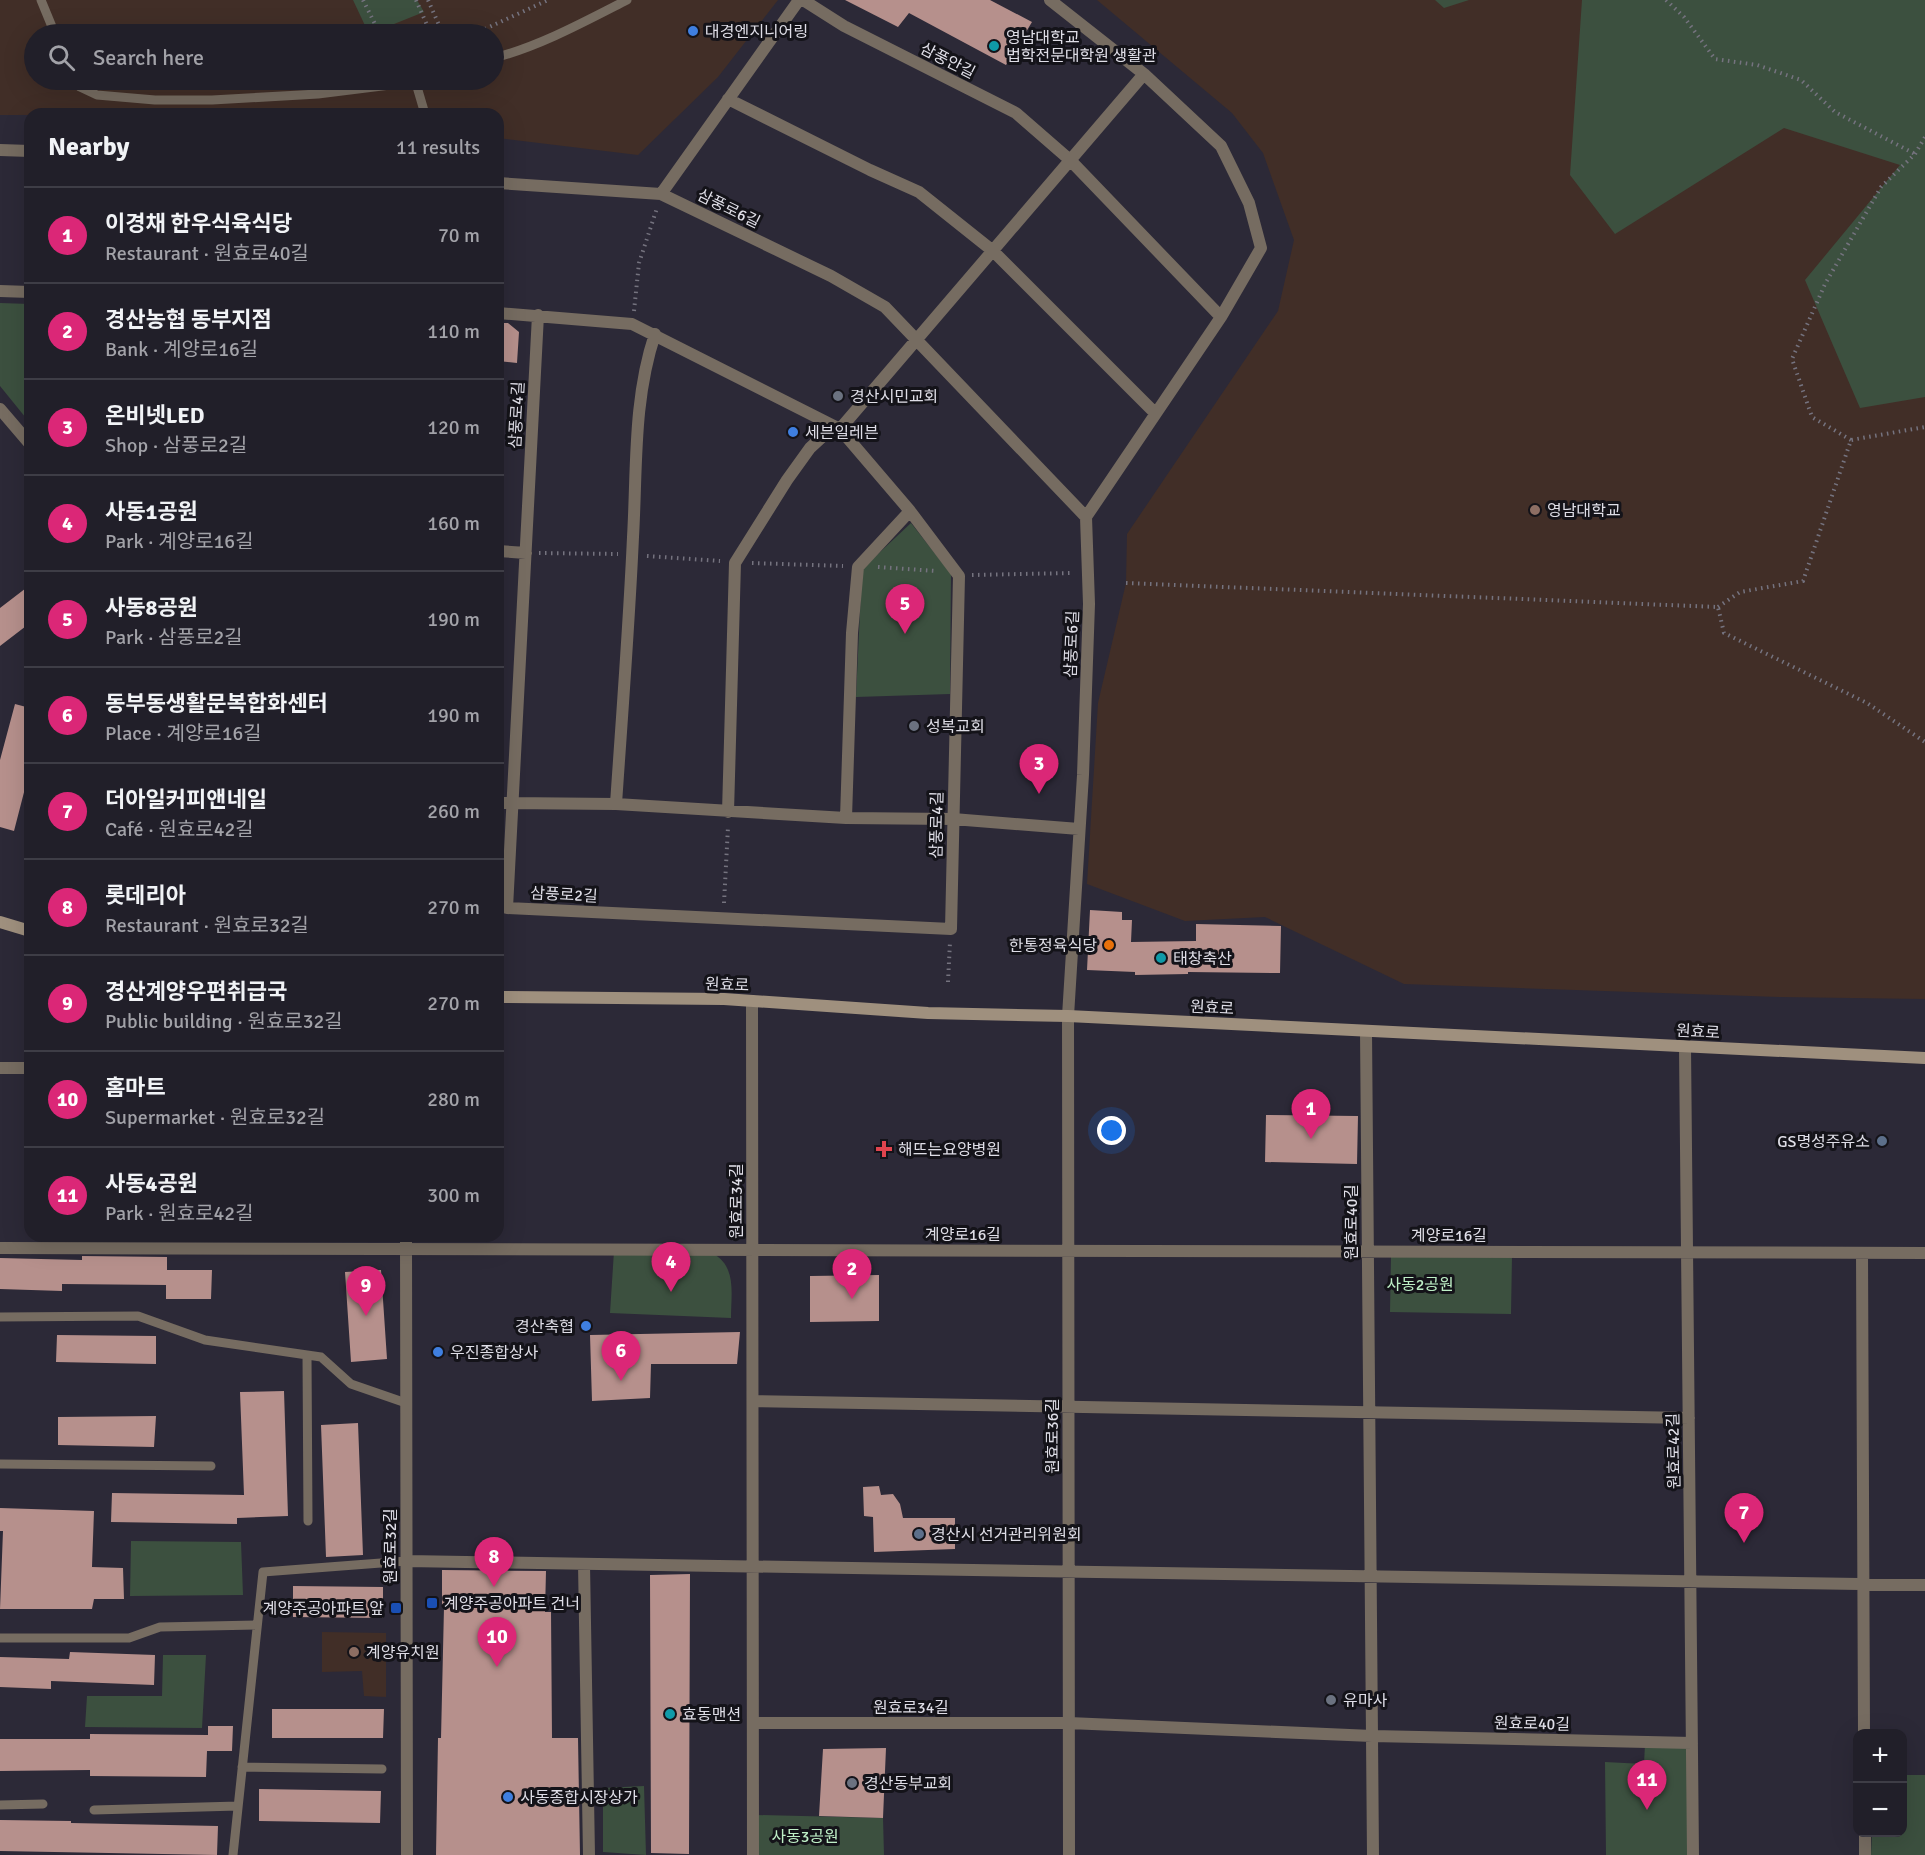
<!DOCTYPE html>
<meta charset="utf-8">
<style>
:root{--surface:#211f29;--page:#2d2c35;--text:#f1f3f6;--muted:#a2a2a8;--line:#3e3d46;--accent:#db2777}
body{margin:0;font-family:Signika,"Noto Sans KR",sans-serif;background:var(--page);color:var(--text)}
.controls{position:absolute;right:18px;bottom:18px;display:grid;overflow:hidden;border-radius:12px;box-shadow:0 6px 24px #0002}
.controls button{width:54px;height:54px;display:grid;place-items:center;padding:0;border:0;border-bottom:2px solid var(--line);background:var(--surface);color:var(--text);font:30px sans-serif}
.you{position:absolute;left:1112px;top:1131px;width:21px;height:21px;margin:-15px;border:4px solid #fff;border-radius:50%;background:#1a73e8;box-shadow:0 0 0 9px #1a73e833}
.badge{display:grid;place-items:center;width:39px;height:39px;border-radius:50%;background:var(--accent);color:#fff;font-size:20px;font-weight:700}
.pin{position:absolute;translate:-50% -50px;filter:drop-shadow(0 2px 3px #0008)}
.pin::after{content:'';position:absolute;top:32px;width:21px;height:18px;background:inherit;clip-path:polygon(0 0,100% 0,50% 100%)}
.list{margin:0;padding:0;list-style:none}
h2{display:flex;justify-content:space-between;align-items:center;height:78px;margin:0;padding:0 24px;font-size:26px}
h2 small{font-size:20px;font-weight:400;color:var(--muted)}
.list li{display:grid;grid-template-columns:39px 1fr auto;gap:18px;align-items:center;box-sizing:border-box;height:96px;padding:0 24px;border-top:2px solid var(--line)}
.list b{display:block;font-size:22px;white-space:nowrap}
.list p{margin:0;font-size:20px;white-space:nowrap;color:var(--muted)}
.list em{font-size:20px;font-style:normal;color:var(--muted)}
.icon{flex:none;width:33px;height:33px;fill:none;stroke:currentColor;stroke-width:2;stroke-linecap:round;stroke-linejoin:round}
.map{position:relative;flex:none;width:1925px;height:1855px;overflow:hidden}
.search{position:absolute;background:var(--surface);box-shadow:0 6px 24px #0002;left:24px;top:24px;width:480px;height:66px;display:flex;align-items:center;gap:15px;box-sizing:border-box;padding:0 21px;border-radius:33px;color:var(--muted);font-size:22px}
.panel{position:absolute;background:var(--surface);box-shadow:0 6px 24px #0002;left:24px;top:108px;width:480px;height:1134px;border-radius:18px}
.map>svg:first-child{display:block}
.education{fill:#412e27;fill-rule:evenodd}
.green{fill:#3c503f}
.building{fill:#b6908c}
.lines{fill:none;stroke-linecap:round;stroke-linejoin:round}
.path{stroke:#75737f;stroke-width:4;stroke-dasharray:1.5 4.5;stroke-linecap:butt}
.lane{stroke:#766c61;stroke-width:9}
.street{stroke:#766c61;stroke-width:12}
.secondary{stroke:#9f907e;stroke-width:12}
.shop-dot{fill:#3f7fe0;stroke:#141319;stroke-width:2}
.culture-dot{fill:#0f9aa8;stroke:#141319;stroke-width:2}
.worship-dot{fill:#6b7280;stroke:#141319;stroke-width:2}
.education-dot{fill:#8d6e63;stroke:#141319;stroke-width:2}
.food-dot{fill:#e8710a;stroke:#141319;stroke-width:2}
.service-dot{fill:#5c6f8a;stroke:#141319;stroke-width:2}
.health-dot{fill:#e0444e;stroke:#141319;stroke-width:2}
.transit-dot{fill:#1a4fb4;stroke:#141319;stroke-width:2}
.labels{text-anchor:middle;stroke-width:6;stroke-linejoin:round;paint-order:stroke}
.poi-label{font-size:16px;fill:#dfdee7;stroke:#141319;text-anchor:start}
.street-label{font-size:16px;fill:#dfdee7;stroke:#141319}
.park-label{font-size:16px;fill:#beefc6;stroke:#141319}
</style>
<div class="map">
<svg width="1925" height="1855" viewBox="0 0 1925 1855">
<rect width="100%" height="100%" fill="#2c2937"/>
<path class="education" d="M0,0h778l-60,77 -80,78 -140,-17v-24l-498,1zM34,34h460v46h-460z
M1097,0h828v999l-146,-2 -375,-13 -139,-67 -80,4 -98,-37 11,-181 28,-120 1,-49 151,-223 16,-71 -31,-87 -31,-40z
M322,1632l64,1v64l-22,-1 -2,-25 -40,1z"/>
<path class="green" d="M353,0h64l7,12 -55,22z
M1435,0h34l-25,8z
M1582,0h343v397l-65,11 -55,-128 95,-115 -116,-37 -169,106 -45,-59z
M0,303l30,1v119l-30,-37z
M911,523l40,51 -1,120 -94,3 6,-128z
M614,1251l98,2c25,13 19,40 19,65l-121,-5z
M1391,1256h121l-1,58 -121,-2z
M131,1541l110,1 2,53 -113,1z
M163,1655h43l-4,73 -117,-1 2,-31h75z
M1645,1744l45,3 -2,108h-82l-1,-93 39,2z
M1903,1775h22v80h-54l1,-22 30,-1z
M644,1786l2,69 -43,-3v-64z
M757,1815l126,3 1,37h-127z"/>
<path class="building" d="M845,0h145l42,22 -26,43 -97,-52 -11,14z
M498,323h10l11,9 -2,31 -19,-2z
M30,585v38l-30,23v-38z
M15,704l15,4v61l-16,62 -14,-4v-67z
M1090,910l32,2v8h10l-1,22 65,-1v-17l85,2 -1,47 -92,-1v2l-53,1v-3l-48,-2z
M1266,1115l92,1 -1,48 -92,-2z
M82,1256l85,1v13h45l-1,29h-45v-14l-104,-1v7l-62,-2v-31l82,2z
M381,1270l6,89 -36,3 -6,-90z
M879,1275v46l-69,1v-46z
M740,1332l-3,32h-86l-1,34 -58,3 -2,-66z
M57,1335l99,1v28l-100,-2z
M284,1391l4,125 -51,2v6l-126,-2 1,-29 132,2 -4,-103z
M156,1416l-2,31 -96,-2v-28z
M358,1423l5,132 -37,2 -5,-132z
M879,1486l2,9 12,-1 7,10 3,14h52v31l-81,3 -1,-35 -9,-1 -1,-29z
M0,1508l94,3 -2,56 31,1 1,31h-30l-2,10h-92l3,-78h-3z
M442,1570l104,1 -1,41h6l1,126h26l2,117h-144l2,-117h3l3,-131h-2z
M690,1574l-1,280 -38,-1 -1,-278z
M293,1586l90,1v31l-90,-1z
M70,1652l85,3 -1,30 -103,-4v8l-51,-2v-30l69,2z
M272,1709h112l-1,29h-111z
M208,1726h25l-1,25h-25l-1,26 -116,-1v-6l-90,1v-32h90v-5l118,1z
M886,1748l-3,70 -64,-2 4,-67z
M259,1789l122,2 -1,32 -121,-2z
M0,1820l71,1v2l147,3 -1,29 -217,-4z"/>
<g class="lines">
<path class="path" d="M363,0l17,34
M416,0l15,34
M428,0l15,34
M1666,0l18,17 31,42 42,6 44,15 34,32 80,42
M474,34l74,-34
M634,311l5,-48 18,-55
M1851,440l-39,-23 -20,-58 33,-75 56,-97 34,-33 10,-17
M539,553l79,1
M647,556l73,5
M752,563l91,3
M878,567l58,4
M972,575l98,-2
M1126,583l592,24 6,26 143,70 58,39
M1718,607l22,-15 63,-11 48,-141 74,-13
M724,903l4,-76
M948,982l2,-40"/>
<path class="lane" d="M41,0l14,34
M494,58c46,-12 90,-36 133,-58
M74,80l6,7 17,8 58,5h57l106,-6 72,-9 20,-5
M415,80l10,34
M0,1317l138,-1 67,24 116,17 30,27 55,19
M307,1355l1,166
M0,1464l211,2
M0,1638h129l31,-11 97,-2
M242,1767l140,2
M0,1805l43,-1
M94,1810l144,-4
M233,1855l30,-283 144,-11"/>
<path class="street" d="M803,0l41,26 172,87 54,47 151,157
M1050,0l94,74 77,72 28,57 12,45 -40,69 -135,200
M728,99l142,71 49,22 74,59 162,162
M0,150l30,1
M498,183l163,11 170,82 54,31 201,210 3,87 -6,171 -15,241 1,839
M661,194l138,-194
M0,291l30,1
M498,313l134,11 208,105 70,82 49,65 -8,353 -444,-21 31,-593
M0,409l30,35
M498,551l28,2
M498,803l118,1 230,14 107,1 126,10
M616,804c6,-89 13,-178 17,-267 4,-69 0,-137 22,-203
M728,812l7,-249 52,-83 23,-32 13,-12 17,-7 304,-355
M846,818l6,-185 6,-66 52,-56
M752,1001l1,854
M1366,1031l7,824
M1685,1047l8,808
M0,1068h30
M406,1236l1,619
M0,1248l1925,5
M1862,1253l2,481
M753,1401l936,17
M407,1561l1518,24
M584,1564l5,291
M753,1723h316l303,13 320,7
M1865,1832v23"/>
<path class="secondary" d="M0,922l30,9
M498,997l226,2 204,14 140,3 857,42"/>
</g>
<g class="shop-dot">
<circle cx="693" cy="31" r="6"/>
<circle cx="793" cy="432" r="6"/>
<circle cx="586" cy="1326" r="6"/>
<circle cx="438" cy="1352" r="6"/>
<circle cx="508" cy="1797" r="6"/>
</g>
<g class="culture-dot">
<circle cx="994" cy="46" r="6"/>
<circle cx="1161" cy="958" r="6"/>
<circle cx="670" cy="1714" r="6"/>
</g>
<g class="worship-dot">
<circle cx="838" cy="396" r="6"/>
<circle cx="914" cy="726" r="6"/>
<circle cx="1331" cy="1700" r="6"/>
<circle cx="852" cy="1783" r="6"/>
</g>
<g class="education-dot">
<circle cx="1535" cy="510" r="6"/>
<circle cx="354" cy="1652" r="6"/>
</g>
<circle class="food-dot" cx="1109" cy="945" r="6"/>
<g class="service-dot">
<circle cx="1882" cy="1141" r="6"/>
<circle cx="919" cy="1534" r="6"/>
</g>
<path class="health-dot" d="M881 1140h6v6h6v6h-6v6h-6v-6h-6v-6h6z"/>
<g class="transit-dot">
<rect x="426" y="1597" width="12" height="12" rx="3"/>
<rect x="390" y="1602" width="12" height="12" rx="3"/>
</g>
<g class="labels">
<g class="poi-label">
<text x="705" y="37">대경엔지니어링</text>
<text x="1006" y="43">영남대학교<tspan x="1006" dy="18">법학전문대학원 생활관</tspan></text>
<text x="850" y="402">경산시민교회</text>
<text x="805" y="438">세븐일레븐</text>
<text x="1547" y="516">영남대학교</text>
<text x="926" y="732">성복교회</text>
<text x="1097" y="951" text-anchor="end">한통정육식당</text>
<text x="1173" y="964">태창축산</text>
<text x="1870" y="1147" text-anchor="end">GS명성주유소</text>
<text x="898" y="1155">해뜨는요양병원</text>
<text x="574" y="1332" text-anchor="end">경산축협</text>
<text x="450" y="1358">우진종합상사</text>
<text x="931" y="1540">경산시 선거관리위원회</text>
<text x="444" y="1609">계양주공아파트 건너</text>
<text x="384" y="1614" text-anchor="end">계양주공아파트 앞</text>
<text x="366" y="1658">계양유치원</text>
<text x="1343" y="1706">유마사</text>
<text x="682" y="1720">효동맨션</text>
<text x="864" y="1789">경산동부교회</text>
<text x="520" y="1803">사동종합시장상가</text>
</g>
<g class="street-label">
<text transform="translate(948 60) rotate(27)" y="6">삼풍안길</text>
<text transform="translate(729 208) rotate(26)" y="6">삼풍로6길</text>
<text transform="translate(516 415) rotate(-87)" y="6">삼풍로4길</text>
<text transform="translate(1071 644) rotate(-88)" y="6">삼풍로6길</text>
<text transform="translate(936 825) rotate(-89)" y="6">삼풍로4길</text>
<text transform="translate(564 894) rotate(3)" y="6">삼풍로2길</text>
<text transform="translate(727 984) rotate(2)" y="6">원효로</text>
<text transform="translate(1212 1007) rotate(3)" y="6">원효로</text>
<text transform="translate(1698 1031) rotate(3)" y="6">원효로</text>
<text transform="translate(736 1201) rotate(-90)" y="6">원효로34길</text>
<text transform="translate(1351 1222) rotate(-90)" y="6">원효로40길</text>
<text x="963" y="1240">계양로16길</text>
<text x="1449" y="1241">계양로16길</text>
<text transform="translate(1052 1436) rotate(-90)" y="6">원효로36길</text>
<text transform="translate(1673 1451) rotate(-91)" y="6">원효로42길</text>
<text transform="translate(390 1546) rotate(-90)" y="6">원효로32길</text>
<text x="911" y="1713">원효로34길</text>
<text transform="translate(1532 1723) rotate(1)" y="6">원효로40길</text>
</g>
<g class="park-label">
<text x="1420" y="1290">사동2공원</text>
<text x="805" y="1842">사동3공원</text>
</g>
</g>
</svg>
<div class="controls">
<button>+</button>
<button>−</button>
</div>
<div class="you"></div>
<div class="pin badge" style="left:1311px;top:1139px">1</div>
<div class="pin badge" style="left:852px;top:1299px">2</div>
<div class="pin badge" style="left:1039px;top:794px">3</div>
<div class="pin badge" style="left:671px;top:1292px">4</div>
<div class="pin badge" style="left:905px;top:634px">5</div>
<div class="pin badge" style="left:621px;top:1381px">6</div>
<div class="pin badge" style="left:1744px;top:1543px">7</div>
<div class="pin badge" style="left:494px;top:1587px">8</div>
<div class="pin badge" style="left:366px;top:1316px">9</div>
<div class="pin badge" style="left:497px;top:1667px">10</div>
<div class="pin badge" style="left:1647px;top:1810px">11</div>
<div class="search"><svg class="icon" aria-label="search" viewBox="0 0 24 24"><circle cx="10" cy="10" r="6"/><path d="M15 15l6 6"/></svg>Search here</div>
<section class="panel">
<h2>Nearby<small>11 results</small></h2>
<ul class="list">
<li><span class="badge">1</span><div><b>이경채 한우식육식당</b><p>Restaurant · 원효로40길</p></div><em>70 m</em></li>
<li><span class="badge">2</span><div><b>경산농협 동부지점</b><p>Bank · 계양로16길</p></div><em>110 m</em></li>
<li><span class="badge">3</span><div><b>온비넷LED</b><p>Shop · 삼풍로2길</p></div><em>120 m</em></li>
<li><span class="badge">4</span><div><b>사동1공원</b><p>Park · 계양로16길</p></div><em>160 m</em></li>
<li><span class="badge">5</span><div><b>사동8공원</b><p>Park · 삼풍로2길</p></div><em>190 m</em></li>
<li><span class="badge">6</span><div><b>동부동생활문복합화센터</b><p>Place · 계양로16길</p></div><em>190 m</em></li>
<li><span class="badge">7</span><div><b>더아일커피앤네일</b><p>Café · 원효로42길</p></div><em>260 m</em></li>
<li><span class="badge">8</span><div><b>롯데리아</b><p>Restaurant · 원효로32길</p></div><em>270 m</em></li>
<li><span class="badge">9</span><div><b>경산계양우편취급국</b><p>Public building · 원효로32길</p></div><em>270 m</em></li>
<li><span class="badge">10</span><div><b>홈마트</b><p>Supermarket · 원효로32길</p></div><em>280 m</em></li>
<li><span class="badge">11</span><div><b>사동4공원</b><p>Park · 원효로42길</p></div><em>300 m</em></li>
</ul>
</section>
</div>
